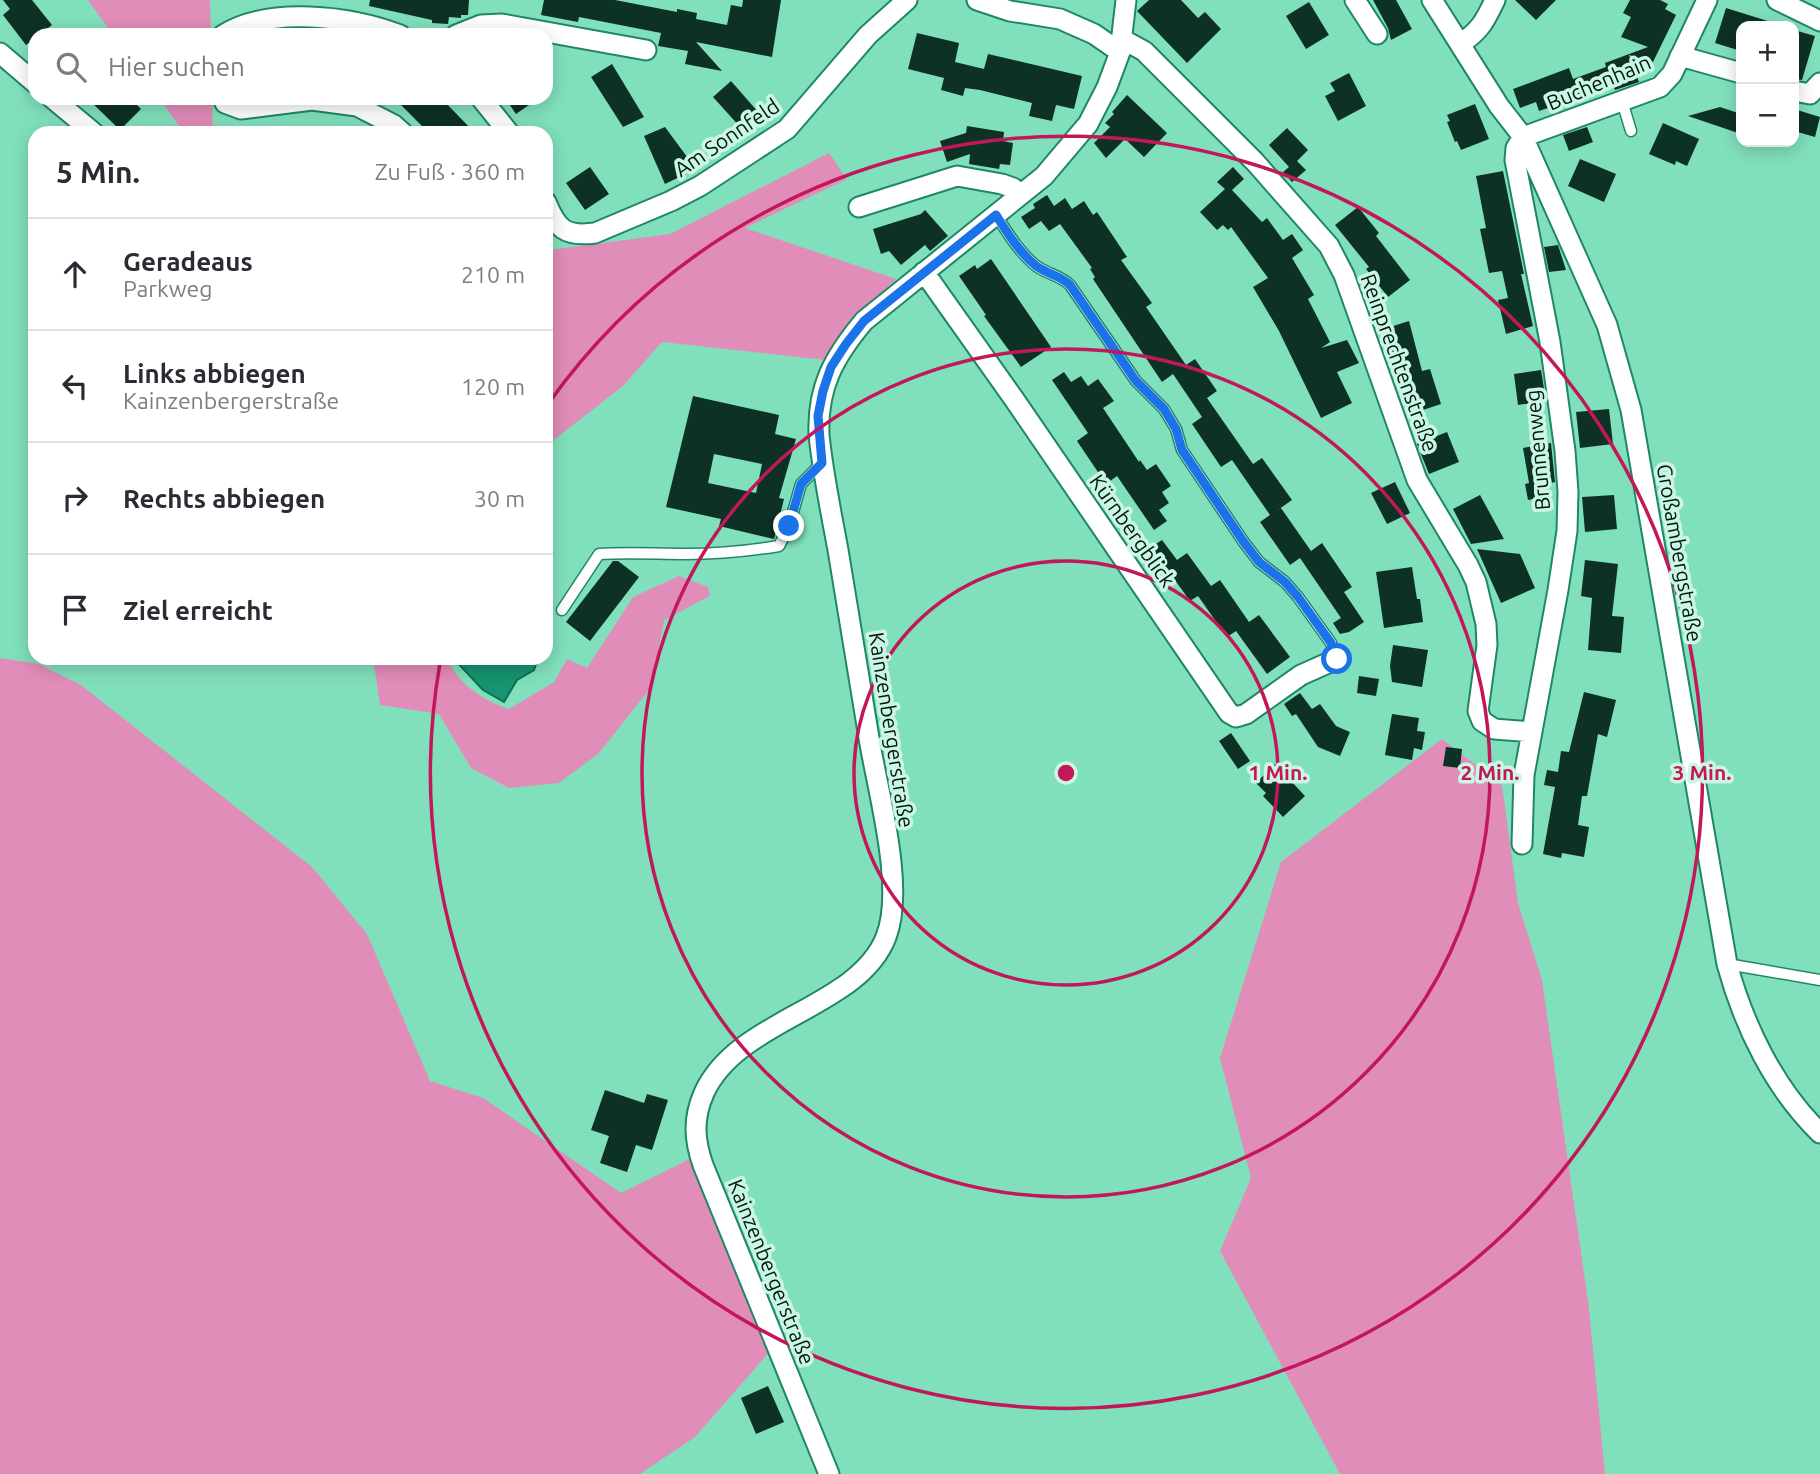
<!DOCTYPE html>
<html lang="de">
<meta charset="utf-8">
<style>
:root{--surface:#fff;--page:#f7f7f7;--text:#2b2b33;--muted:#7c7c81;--line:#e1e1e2}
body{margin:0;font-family:Ubuntu,sans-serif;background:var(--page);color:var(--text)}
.controls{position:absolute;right:21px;top:21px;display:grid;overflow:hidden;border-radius:14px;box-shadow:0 4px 18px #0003}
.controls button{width:63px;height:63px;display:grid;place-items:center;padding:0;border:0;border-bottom:2px solid var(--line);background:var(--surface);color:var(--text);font:35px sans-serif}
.stop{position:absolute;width:21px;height:21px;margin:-16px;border:5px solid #1a73e8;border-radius:50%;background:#fff}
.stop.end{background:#1a73e8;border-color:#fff;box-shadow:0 2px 7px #0008}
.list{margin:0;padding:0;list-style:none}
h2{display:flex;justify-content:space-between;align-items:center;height:91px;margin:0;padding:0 28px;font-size:30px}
h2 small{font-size:23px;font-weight:400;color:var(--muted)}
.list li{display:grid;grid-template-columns:46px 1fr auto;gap:21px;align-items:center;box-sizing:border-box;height:112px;padding:0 28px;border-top:2px solid var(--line)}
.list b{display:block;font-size:26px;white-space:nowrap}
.list p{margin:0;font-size:23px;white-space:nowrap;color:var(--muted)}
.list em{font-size:23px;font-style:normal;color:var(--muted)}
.icon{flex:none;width:38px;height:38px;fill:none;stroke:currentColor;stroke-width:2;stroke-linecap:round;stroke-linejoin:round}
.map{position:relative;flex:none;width:1820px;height:1474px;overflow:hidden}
.search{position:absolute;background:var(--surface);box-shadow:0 4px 18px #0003;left:28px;top:28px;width:525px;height:77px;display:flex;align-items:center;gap:18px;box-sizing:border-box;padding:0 24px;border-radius:21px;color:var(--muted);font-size:26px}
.panel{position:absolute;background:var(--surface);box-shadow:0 4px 18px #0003;left:28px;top:126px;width:525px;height:539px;border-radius:21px}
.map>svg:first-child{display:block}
.green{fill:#e18db9}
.water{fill:#179470;stroke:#106f53;stroke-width:2}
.building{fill:#0e3125;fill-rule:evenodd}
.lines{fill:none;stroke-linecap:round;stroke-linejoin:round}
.lane-casing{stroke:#1f8767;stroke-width:13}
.street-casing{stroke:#1f8767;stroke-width:23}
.lane{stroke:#fff;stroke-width:10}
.street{stroke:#fff;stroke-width:19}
.route{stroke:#1a73e8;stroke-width:9}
.ring{fill:none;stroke:#c2185b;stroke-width:3.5}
.labels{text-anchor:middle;stroke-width:7;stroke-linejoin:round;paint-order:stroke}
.street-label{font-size:21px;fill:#00180f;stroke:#caf6e3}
.centre{fill:#c2185b;stroke:#caf6e3;stroke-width:3.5}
.ring-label{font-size:21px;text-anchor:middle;font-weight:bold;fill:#c2185b;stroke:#caf6e3;stroke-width:7;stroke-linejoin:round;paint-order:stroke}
</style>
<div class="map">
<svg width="1820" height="1474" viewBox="0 0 1820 1474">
<rect width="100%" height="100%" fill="#81e0bc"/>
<path class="green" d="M88,0h122l1,35h-98z
M159,98h53l1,35h-29z
M829,153l18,26 -102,49 151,51 -49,45 -22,36 -163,-18 -39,44 -77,60v-189l4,-7 120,-16z
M679,576l29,11 2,9 -46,24 -12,66 -53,67 -40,30 -50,5 -38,-20 -32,-54 -59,-9 -7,-47h75c7,25 37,43 61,51l45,-27 13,-23 20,9 46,-71z
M0,658l39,6 42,21 231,182 55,67 63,147 53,17 138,95 73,-36 78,192 -77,88 -55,37h-640z
M1442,739l60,46 16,118 24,77 47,328 16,166h-265l-120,-223 31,-73 -31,-120 61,-196z"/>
<path class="water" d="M453,658h85l-4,12 -17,10 -13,22 -21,-12z"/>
<path class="building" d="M3,0h29l20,25 -13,10h-4v3l-9,7 -23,-30 7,-6z
M370,0h99l-1,15h-7v3l-12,-1 -1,7 -16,-1v-3l-63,-14z
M544,0h71l62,12v-3l20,4 -1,6 31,6 4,-20 11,2 1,-7h38l-9,57 -76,-15 26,29 -37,-7 3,-13 -30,-5 3,-13 -82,-16 -1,5 -37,-7z
M1149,0h32l17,18 7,-6 16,17 -34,34 -50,-52z
M1373,0h23l16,29 -21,11 -3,-12z
M1515,0h41l-20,20z
M1630,0h30l8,4 -3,5 11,6 -23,47 -24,-7 10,27 -24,8 -2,-4 -74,25 -3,-9 -16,6 -7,-19 56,-21 4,11 33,-12 -1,-4 43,-16 -27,-10 10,-20 -8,-4z
M1309,2l20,33 -23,14 -20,-33z
M1726,8l45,14v4h-30v25l-26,-8z
M1794,30l21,6 -13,44 -8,-1z
M917,33l42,10 -4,19 29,7 4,-15 94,22 -8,33 -18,-4 -4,16 -23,-5 3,-13 -52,-13 -15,-2 -2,8 -22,-6 3,-12 -36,-9z
M612,64l32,53 -21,10 -32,-50z
M1349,73l17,33 -28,15 -13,-25 10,-5 -5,-8z
M731,81l28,32 -18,15 -28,-31z
M1127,95l40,38 -23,24 -19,-18 -19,19 -12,-15 16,-16 -5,-4 9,-9 -2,-2z
M87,98h43l11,11 -21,21z
M394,98h47l34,35h-46z
M505,98h34l-23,16z
M1475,104l14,35 -28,11 -4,-9 -2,1 -8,-20 3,-1 -3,-6z
M1720,107l21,7v20l-53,-18z
M1794,109l26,8 -5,20 -21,-6z
M1663,123l36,16 -12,27 -11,-5 -1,4 -26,-11z
M967,126l37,6 -1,9 10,2 -3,22 -10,-1 -1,5 -30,-5 1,-10 -23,8 -7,-21 26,-8z
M665,127l31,42 -31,15 -21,-48z
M1587,127l6,15 -24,9 -6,-16z
M1287,128l21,22 -11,11 9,9 -14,12 -9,-10 6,-5 -20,-22z
M1580,159l36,15 -12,28 -36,-16z
M590,167l19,27 -24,16 -19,-27z
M1233,167l11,12 -12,11 30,32 5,-4 16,22 9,-6 11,16 -11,8 22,37 -6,4 22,43 -9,6 26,-8 12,23 -22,9 15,31 -31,15 -42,-87 -26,-44 15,-9 -37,-51 -3,3 -5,-5 -6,5 -17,-18 25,-23 -8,-7z
M1503,171l21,103h-3l12,52 -27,8 -8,-34 10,-2 -6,-27 -13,2 -9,-44 6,-1 -10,-52z
M1047,195l7,11 11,-8 7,11 12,-8 9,14 4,-3 30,45 -6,3 31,43 -6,4 40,58 9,-6 22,32 -10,7 46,66 9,-6 30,42 -17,12 6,-4 30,43 11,-8 30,44 -8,5 20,30 -15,10 -9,2 -7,-11 8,-5 -41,-60 -10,7 -30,-43 10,-7 -38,-55 -11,7 -29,-43 10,-7 -29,-43 -11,8 -69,-103 2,-2 -5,-8 2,-1 -32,-44 -11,7 -8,-10 -12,8 -8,-12 14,-9 -2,-4z
M1358,207l21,26 -3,3 34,44 -22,17 -22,-28 3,-2 -34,-42z
M925,210l23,26 -18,15 -5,-6 -24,20 -12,-14 -8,3 -8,-25 48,-15z
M1558,245l8,25 -17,2 -5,-25z
M991,259l60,88 -30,20 -37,-51 2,-1 -27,-39 16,-11 2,4z
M1409,321l13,50 8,-2 11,35 -24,8 -5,-14 -7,2 -24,-70z
M1541,370l5,31 -28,4 -4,-31z
M1064,372l7,10 10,-6 7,10 10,-7 16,22 -11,7 36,54 1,-2 7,10 9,-6 15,22 -9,6 7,11 -10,7 8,11 -13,9 -37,-54 -11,8 -29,-43 11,-8 -36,-53z
M693,396l86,19 -4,19 21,5 -17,59 5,1 -10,40 -55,-13 2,-7 -55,-12zM714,454l48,10 -6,29 -48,-10z
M1609,409l4,35 -33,4 -4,-36z
M1447,432l12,30 -30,12 -12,-30z
M1551,443l4,39 -8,2 2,12 -21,4 -3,-16 4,-1 -6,-35z
M1395,482l15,31 -23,11 -16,-31z
M1480,495l24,44 -33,5 -18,-35z
M1614,495l3,34 -32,3 -3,-35z
M1162,540l15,20 10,-7 24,33 9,-6 29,42 10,-7 31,42 -23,17 -31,-43 -9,6 -29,-41 -8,5 -39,-54z
M1477,549l43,5 15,34 -34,15z
M1585,560l33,4 -6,52 12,1 -3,36 -33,-3 4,-52 -11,-2z
M613,561h5l21,16 -49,64 -24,-19z
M1412,567l5,32h3l3,23 -39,6 -8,-56z
M1393,645l35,5 -6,37 -30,-5 -2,-16z
M1359,676l20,3 -3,17 -19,-3z
M1584,692l32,8 -9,37 -9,-3 -11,62h-5l-4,29 11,2 -5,30 -22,-4 -1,5 -18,-4 12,-67 -11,-2 3,-15 11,2 3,-21 8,1z
M1300,693l12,16 8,-5 16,22 14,6 -10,24 -22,-9 -22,-33 -4,2 -8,-12z
M1392,714l27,4 -2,13 8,1 -3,18 -8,-2 -2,12 -27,-5z
M1231,733l19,28 -12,8 -19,-28z
M1446,747l16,2 -2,19 -17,-2z
M1275,764l30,32 -22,21 -20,-21 3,-3 -10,-10z
M605,1090l39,13 3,-9 21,6 -16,50 -16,-5 -9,27 -27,-9 9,-27 -18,-6z
M768,1386l16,36 -28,12 -15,-36z"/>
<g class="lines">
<defs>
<path id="lane" d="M1622,101l9,30
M996,215c11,17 23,37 39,50 11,9 25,10 35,20l66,96 28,28 12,20 6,21 61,91 16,21 26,20 13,15 33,46 6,16
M562,610l37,-56c29,-2 58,0 87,0 31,0 62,-3 93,-8l10,-20 12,-42 21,-21
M1727,964l93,16"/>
<path id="street" d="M977,0l33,11 50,8 34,15 26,18
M1355,0l22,34
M1432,0l67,106 24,31 84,188 24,85 96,554c17,62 47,124 93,169
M1777,0l43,21
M223,35c47,-29 127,-19 177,0
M456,35l25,-10 21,-1 144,26
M1122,39l22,12 111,111 74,84 15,29 73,205 51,85 8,17 10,42 1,21 -9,66 4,10 12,8 38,3
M1460,44c20,-13 25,-23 35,-44
M0,53l35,30
M1680,56l61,17
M1794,91l16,3 10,-11
M52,98l42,35
M223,98l2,5 16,6 71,-9 45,6 37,19 9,8
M481,98l28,35
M546,202c11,27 19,35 49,31l76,-32 29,-15 87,-57 81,-94 39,-35
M859,207l98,-31 45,8 11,4 8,6
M924,272l90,127 215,314 7,4 10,-3 55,-39 36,-16
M1522,844l2,-69 34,-185 9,-59 1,-39 -3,-41 -15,-109 -35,-182 1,-12 7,-11 137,-50 12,-13 35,-74
M829,1474l-126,-309c-9,-26 -10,-47 1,-72 34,-75 154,-84 182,-156 19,-48 -7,-141 -16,-193 -11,-65 -21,-129 -32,-194 -7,-38 -15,-76 -19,-115 -2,-48 15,-78 45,-114l180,-145 44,-52 19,-37 13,-35 6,-52"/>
</defs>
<use href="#lane" class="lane-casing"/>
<use href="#street" class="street-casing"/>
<use href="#lane" class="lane"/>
<use href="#street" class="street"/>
</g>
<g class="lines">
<path class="route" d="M789,526l12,-42 21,-21 -4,-47 5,-25 8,-24 15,-23 18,-23 132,-106c11,17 23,37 39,50 11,9 25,10 35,20l66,96 28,28 12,20 6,21 61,91 16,21 26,20 13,15 33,46 6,16"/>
</g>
<g class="ring">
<circle cx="1066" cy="773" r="212"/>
<circle cx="1066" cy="773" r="424"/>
<path d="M548 404A636 636 0 1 1 440 663"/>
</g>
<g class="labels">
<g class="street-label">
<text transform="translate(1599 83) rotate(-23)" y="7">Buchenhain</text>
<text transform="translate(727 138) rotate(-34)" y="7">Am Sonnfeld</text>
<text transform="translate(1399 363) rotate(70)" y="7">Reinprechtenstraße</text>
<text transform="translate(1538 450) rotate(-95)" y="7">Brunnenweg</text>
<text transform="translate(1132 531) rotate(55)" y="7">Kürnbergblick</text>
<text transform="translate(1679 553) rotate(80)" y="7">Großambergstraße</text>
<text transform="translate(891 730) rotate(81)" y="7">Kainzenbergerstraße</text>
<text transform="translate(771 1272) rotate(68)" y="7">Kainzenbergerstraße</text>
</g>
</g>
<circle cx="1066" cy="773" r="10" class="centre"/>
<g class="ring-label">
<text x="1278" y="780">1 Min.</text>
<text x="1490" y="780">2 Min.</text>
<text x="1702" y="780">3 Min.</text>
</g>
</svg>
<div class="controls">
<button>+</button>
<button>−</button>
</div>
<div class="stop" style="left:1337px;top:659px"></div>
<div class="stop end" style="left:789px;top:526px"></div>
<div class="search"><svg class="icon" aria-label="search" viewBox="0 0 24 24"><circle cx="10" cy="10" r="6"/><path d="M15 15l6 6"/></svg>Hier suchen</div>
<section class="panel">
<h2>5 Min.<small>Zu Fuß · 360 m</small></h2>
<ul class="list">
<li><svg class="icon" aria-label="ahead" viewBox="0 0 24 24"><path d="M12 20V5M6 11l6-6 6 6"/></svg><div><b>Geradeaus</b><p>Parkweg</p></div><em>210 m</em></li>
<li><svg class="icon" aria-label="left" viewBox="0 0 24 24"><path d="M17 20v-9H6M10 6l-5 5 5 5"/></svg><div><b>Links abbiegen</b><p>Kainzenbergerstraße</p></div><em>120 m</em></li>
<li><svg class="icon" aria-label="right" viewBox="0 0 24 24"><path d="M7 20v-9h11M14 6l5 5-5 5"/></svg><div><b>Rechts abbiegen</b></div><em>30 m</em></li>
<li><svg class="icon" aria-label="arrive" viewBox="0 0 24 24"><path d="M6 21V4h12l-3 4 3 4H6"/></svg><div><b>Ziel erreicht</b></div></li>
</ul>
</section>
</div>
